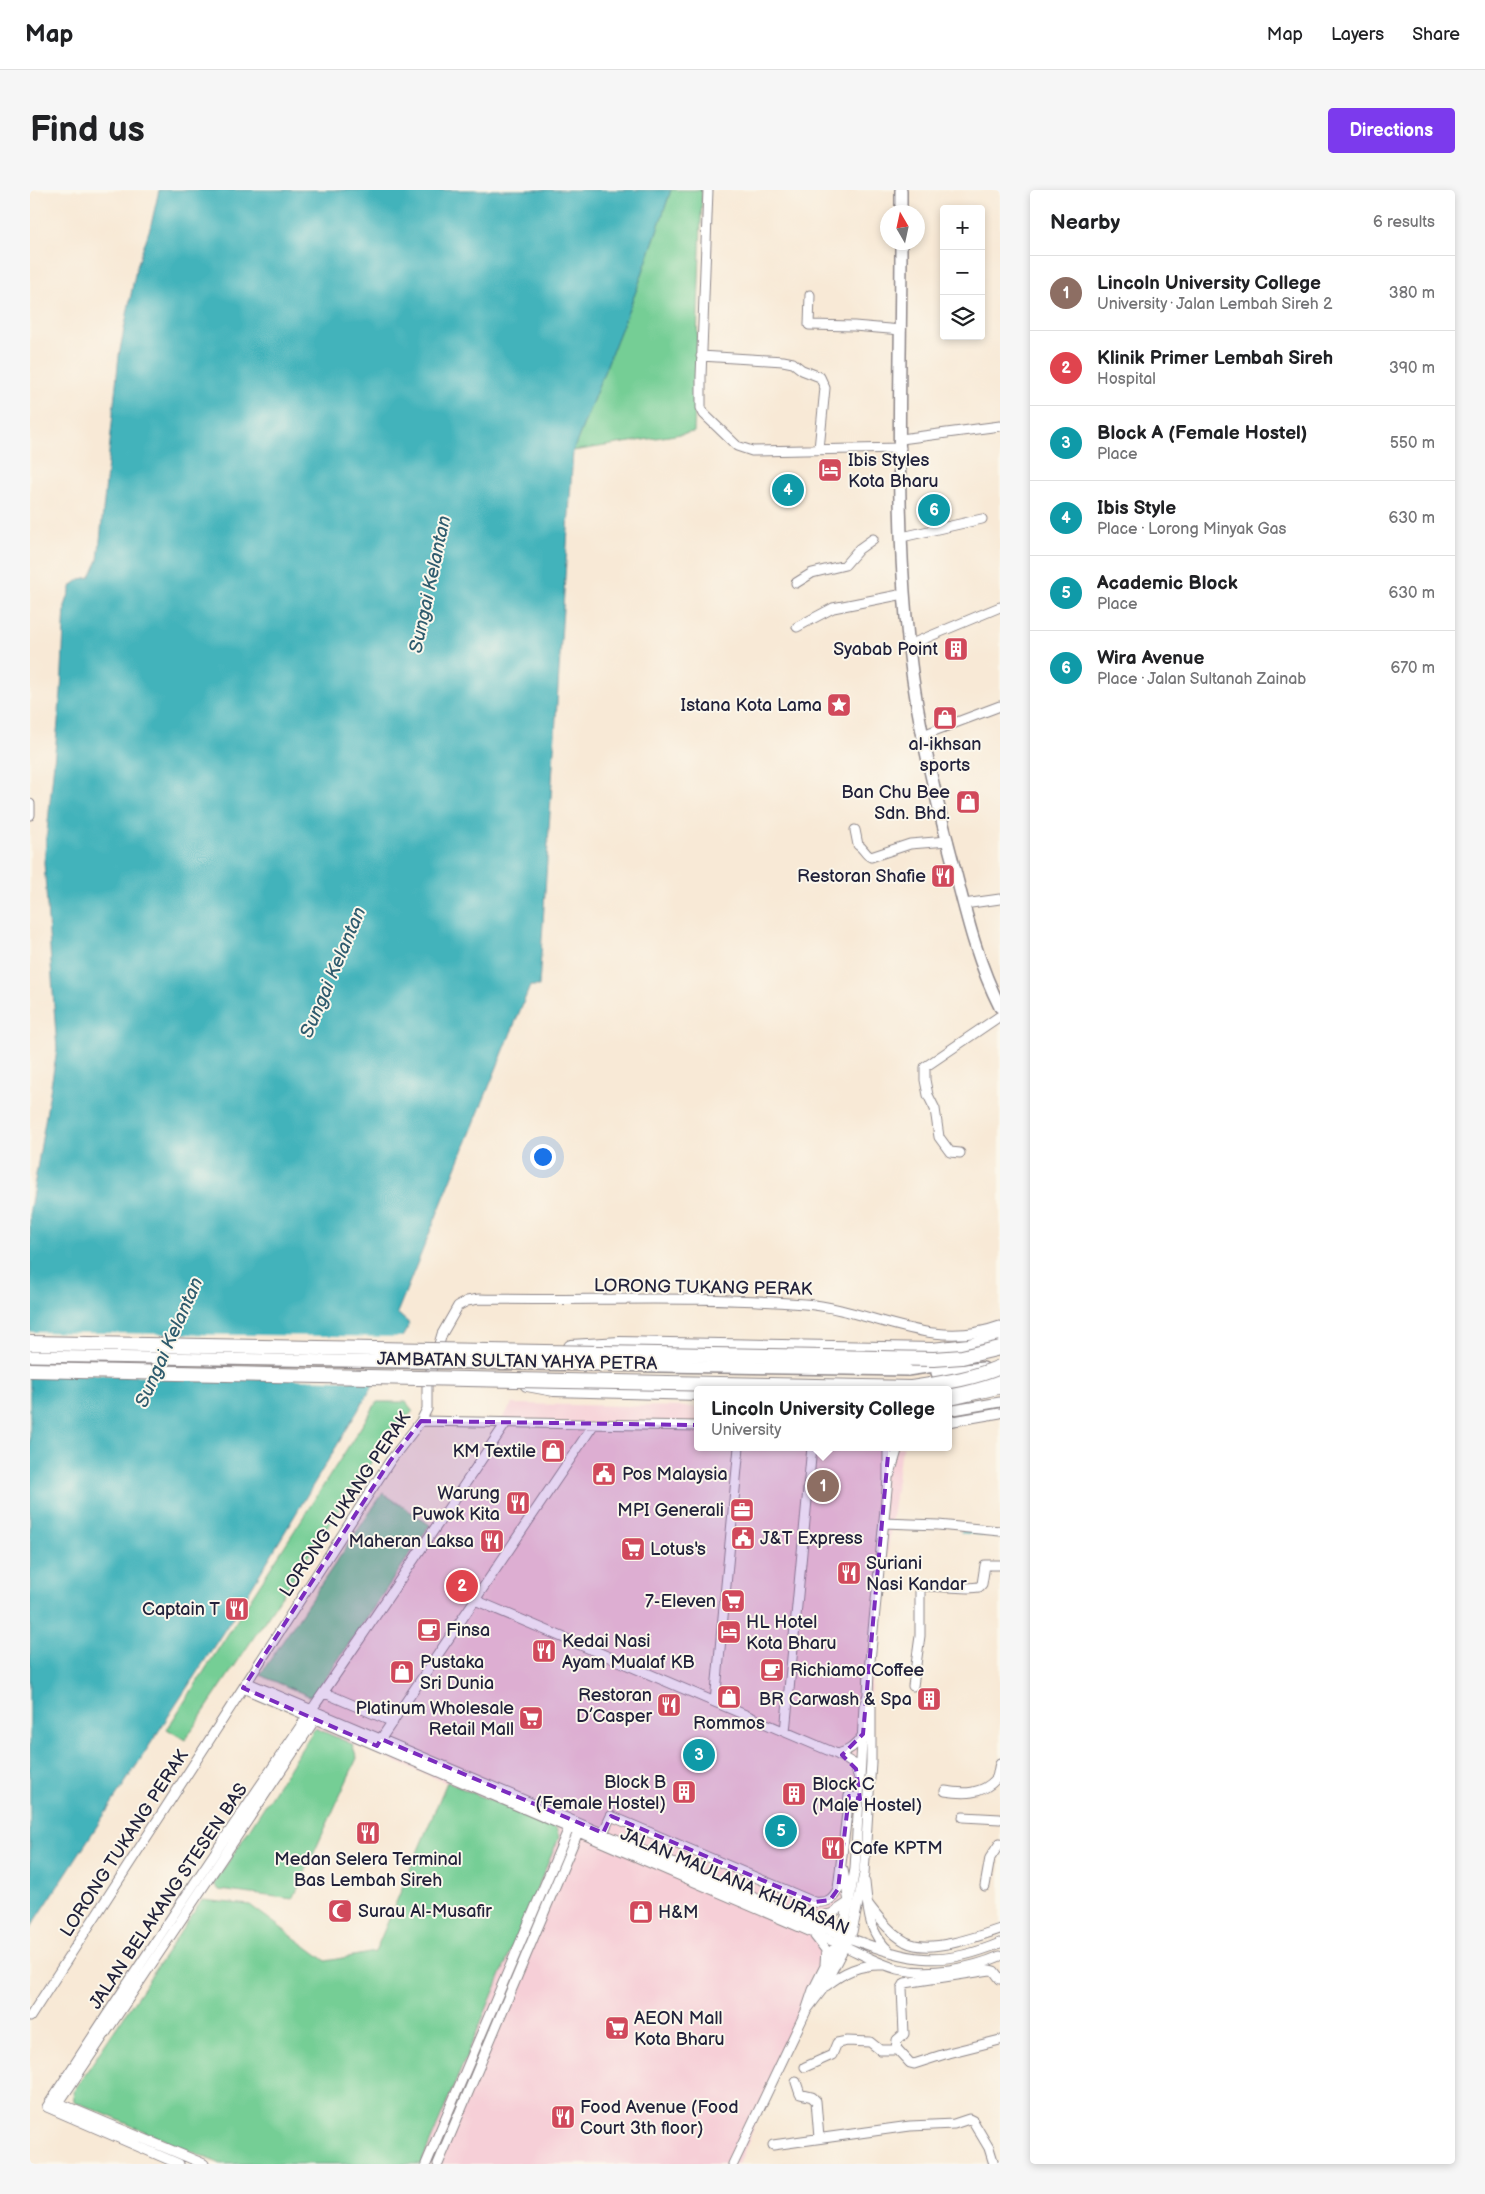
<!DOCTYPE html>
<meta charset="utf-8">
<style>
:root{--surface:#fff;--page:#f6f6f6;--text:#202124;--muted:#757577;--line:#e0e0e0;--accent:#7c3aed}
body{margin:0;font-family:"Balsamiq Sans",sans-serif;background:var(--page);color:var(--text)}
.controls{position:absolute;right:15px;top:15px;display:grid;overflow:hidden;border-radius:5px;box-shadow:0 2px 8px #0003}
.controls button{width:45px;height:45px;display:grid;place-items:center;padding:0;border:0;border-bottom:1px solid var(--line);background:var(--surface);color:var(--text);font:25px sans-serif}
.compass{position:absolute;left:850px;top:15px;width:45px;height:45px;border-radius:50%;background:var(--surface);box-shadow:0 2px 8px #0003;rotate:351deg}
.you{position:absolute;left:512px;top:966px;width:18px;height:18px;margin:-12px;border:4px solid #fff;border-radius:50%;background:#1a73e8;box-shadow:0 0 0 8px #1a73e833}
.badge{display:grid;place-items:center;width:32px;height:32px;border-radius:50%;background:var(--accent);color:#fff;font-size:16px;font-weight:700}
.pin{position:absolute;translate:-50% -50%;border:2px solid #fff;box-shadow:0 1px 5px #0006}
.popup{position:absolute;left:664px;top:1196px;width:258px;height:65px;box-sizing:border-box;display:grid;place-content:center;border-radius:5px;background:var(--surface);filter:drop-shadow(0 1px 4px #0005);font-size:16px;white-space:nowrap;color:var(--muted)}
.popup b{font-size:19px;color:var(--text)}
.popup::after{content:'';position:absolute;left:50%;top:100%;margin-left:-10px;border:10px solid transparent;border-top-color:var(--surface)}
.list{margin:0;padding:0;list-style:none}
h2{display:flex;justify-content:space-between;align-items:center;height:65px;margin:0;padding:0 20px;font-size:21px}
h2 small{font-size:16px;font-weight:400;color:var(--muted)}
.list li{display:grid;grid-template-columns:32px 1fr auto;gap:15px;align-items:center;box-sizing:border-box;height:75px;padding:0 20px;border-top:1px solid var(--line)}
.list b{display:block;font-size:19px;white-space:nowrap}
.list p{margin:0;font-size:16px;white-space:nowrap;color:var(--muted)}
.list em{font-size:16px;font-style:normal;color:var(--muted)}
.icon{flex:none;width:28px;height:28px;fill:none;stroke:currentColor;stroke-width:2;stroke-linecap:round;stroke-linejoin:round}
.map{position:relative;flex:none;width:970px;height:1974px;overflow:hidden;border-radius:5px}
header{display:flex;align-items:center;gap:30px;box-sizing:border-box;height:70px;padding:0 25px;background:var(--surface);border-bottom:1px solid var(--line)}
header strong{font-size:24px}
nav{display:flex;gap:28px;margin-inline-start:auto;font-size:18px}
.intro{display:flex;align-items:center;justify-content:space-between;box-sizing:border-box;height:120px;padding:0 30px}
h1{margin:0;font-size:35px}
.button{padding:12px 22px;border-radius:5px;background:var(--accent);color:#fff;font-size:18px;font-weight:700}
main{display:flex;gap:30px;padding:0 30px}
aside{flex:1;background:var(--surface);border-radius:5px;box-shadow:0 2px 8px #0003}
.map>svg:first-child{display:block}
.built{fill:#f6cfd7}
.green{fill:#74ce95;stroke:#4b7868}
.water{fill:#43b3bb;stroke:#326a7b}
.pier{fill:#f8e9d6}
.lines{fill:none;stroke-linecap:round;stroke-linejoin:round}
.stream{stroke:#43b3bb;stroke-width:2.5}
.minor-casing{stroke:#8d8688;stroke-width:11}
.major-casing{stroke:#8d8688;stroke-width:14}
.highway-casing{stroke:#8d8688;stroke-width:16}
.minor{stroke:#fff;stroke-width:9}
.major{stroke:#fff;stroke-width:11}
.highway{stroke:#fff;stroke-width:14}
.major-bridge-casing{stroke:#8d8688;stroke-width:14;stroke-linecap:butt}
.highway-bridge-casing{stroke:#8d8688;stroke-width:16;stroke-linecap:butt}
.major-bridge{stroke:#fff;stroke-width:11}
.highway-bridge{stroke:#fff;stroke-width:14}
.marked{fill:#7b2cbf;fill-opacity:0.2;stroke:#7b2cbf;stroke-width:4;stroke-dasharray:10 6;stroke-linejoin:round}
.labels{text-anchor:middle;stroke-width:4;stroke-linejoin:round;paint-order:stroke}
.poi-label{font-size:18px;fill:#22223b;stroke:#fbf7ec;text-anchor:start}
.street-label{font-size:18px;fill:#22223b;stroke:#fbf7ec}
.water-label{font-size:19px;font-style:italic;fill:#2f5c6e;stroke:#fbf7ec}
</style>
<header>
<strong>Map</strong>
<nav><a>Map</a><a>Layers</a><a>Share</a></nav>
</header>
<div class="intro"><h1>Find us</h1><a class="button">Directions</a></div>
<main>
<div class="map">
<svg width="970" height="1974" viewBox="0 0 970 1974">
<rect width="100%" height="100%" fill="#fbf7ec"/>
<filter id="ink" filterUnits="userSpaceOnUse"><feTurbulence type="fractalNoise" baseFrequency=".02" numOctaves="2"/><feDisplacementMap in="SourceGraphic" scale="10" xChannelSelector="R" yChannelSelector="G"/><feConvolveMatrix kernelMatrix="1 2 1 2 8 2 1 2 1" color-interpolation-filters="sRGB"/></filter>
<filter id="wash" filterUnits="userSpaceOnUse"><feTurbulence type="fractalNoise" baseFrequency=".0096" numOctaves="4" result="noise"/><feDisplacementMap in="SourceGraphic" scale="20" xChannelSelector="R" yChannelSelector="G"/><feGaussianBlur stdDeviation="1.12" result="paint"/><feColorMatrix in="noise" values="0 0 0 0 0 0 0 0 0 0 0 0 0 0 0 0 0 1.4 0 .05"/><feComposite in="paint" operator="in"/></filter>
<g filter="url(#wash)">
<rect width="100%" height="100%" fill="#f8e9d6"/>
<path class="built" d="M482,1214l186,3v40h206l-4,9 -56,439 -35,94 -70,175h-318l138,-327 -3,-9 -259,-107z"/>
<path class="green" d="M641,0h31l-8,242 -121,19 65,-165z
M347,1212h29l7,9 -25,26 -203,303 -18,-11z
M353,1303l47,32 -116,170 -5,1 -49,-21z
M285,1538l37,16 5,14 -64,141 -74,-9 -5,-6z
M417,1592l109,46 3,9 -138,327h-200l-147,-63 -1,-9 129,-192 48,5 76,56 49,-9z"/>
<path class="water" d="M129,0h512l-33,96 -65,165 -34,535h-9l-133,327 13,11 -166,276 -214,329v-719l27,-160 -13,-188 17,-170 4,-86 7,-21 8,-6 10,-2 8,-17 21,-205 17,-86 15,-44z"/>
<path class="pier" d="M0,1142l375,5 -27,44 -348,-8z"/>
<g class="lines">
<path class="stream" d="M932,1342l38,4"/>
</g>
</g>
<g filter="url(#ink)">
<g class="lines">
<defs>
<path id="minor" d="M678,0l-7,187v31l3,6 33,32 15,5 149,-3
M780,105l-1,30 45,1 47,4
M671,166l82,5 10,2 9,7 18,7 5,11 -6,61
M871,249l99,-13
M872,347l80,-18
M766,393l16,-10 33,-8 14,-16 14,-10
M767,437l36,-19 71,-14
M879,455l91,-38
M893,545l77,-29
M0,614v11
M825,640l3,15c6,3 7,10 13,12l39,-13 38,-3
M934,714l36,-5
M930,963l-10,-1 -11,-15 -4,-28 -7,-14 -3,-15v-13l75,-51
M918,1211l52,-12
M918,1221l52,-9
M391,1231l277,5
M918,1232l52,-9
M860,1284l8,-27
M854,1333l54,2 62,6
M445,1410l362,154 17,10 5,14
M216,1492l603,256c60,22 89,31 151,5
M883,1496l7,-50v-47l5,-3 44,2 10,-1 3,-3 3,-19h15
M213,1498l594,255c20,8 40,21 61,26 31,7 72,0 102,-13
M295,1503l68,29
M685,1512l24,-255
M755,1542l27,-285
M348,1553l216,-319
M807,1564c12,-3 19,-8 25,-18
M915,1601c18,3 37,4 51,-12 3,-5 2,-11 4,-15
M933,1627l37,2
M573,1643l8,-17 203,86c12,1 18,-1 24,-13l11,-93 11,3
M835,1692c3,27 3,51 25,70
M955,1696l5,-28 10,-15
M838,1714c11,14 22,29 38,38 23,12 71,-5 94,-13
M776,1729l25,-5 18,-12 -6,-32
M785,1746l11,14 -1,14
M796,1796c18,-14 34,-22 57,-21
M776,1821l16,-21 30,-58 12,-58 7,-112v-55l-3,-12 1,-24 19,-192v-32
M0,1827l360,-556 31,-40 6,-12v-25l15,-50 16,-28 9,-5 12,-2c109,2 218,-4 325,5 68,5 126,48 196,22
M866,1860l1,-10 7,-6 -2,-46 3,-5 85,-13 4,1 6,8
M775,1877l27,-12 5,-12 10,-2 23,1 10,8h18l12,13 4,1 34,-11 52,-13
M766,1892l4,12 12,3 4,4 3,37
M24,1911l150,63
M24,1920l264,-395
M743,1955l137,-19 44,-2 15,-5 4,2 16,27 5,16
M149,1974l-132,-57c149,-231 306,-456 459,-684
M396,1974l143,-336
M408,1974l140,-332
M703,1974l73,-153 7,-21 30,-60 6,-28 6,-33 9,-163 4,-11"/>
<path id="major" d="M871,22v-22
M871,52c0,125 -6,251 5,375 6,82 25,163 46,242 13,50 24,101 48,148
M877,1180l48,-7
M907,1183l46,-5"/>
<path id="highway" d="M541,1157l49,-3 312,6 37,-4 31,-9
M497,1194l27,5 144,4
M918,1203l52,-14"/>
</defs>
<use href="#minor" class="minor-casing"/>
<use href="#major" class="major-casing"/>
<use href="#highway" class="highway-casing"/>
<use href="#minor" class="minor"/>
<use href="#major" class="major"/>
<use href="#highway" class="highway"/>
<defs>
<path id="major-bridge" d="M0,1166l877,14"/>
<path id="highway-bridge" d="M0,1153l904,16 28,-2 38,-9
M0,1180l881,18c31,-5 61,-9 89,-21"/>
</defs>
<use href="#major-bridge" class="major-bridge-casing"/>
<use href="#highway-bridge" class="highway-bridge-casing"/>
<use href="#major-bridge" class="major-bridge"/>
<use href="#highway-bridge" class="highway-bridge"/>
</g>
</g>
<path class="marked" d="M391,1231l466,7 3,5 -27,301 -21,21 14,14 4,30 -11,-3 -11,93 -8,11 -16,2 -203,-86 -8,17 -222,-94 -4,7 -134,-58 147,-227z"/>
<defs>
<symbol id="hotel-square" viewBox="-11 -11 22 22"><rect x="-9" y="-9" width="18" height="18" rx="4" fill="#d1495b" stroke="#fbf7ec"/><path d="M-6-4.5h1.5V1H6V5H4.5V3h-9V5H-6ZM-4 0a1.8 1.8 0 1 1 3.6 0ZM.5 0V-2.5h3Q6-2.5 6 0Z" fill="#fff"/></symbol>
<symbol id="building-square" viewBox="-11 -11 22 22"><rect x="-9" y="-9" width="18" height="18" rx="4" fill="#d1495b" stroke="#fbf7ec"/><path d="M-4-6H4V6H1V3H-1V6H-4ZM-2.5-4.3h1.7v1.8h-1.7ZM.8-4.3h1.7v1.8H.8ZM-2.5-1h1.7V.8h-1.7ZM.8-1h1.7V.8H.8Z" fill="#fff"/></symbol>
<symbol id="sight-square" viewBox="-11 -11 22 22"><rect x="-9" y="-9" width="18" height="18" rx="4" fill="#d1495b" stroke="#fbf7ec"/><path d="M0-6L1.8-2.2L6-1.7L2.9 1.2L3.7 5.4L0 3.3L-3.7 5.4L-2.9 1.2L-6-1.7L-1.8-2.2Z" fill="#fff"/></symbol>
<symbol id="shop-square" viewBox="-11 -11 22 22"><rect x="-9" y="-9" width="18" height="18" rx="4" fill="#d1495b" stroke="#fbf7ec"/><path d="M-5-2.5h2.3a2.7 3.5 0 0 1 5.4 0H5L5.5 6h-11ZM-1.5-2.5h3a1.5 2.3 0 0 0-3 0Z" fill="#fff"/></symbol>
<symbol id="restaurant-square" viewBox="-11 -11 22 22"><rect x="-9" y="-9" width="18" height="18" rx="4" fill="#d1495b" stroke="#fbf7ec"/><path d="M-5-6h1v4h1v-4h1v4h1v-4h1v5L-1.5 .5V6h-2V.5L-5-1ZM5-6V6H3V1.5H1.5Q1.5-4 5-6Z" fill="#fff"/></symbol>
<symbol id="civic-square" viewBox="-11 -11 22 22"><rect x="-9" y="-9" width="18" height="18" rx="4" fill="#d1495b" stroke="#fbf7ec"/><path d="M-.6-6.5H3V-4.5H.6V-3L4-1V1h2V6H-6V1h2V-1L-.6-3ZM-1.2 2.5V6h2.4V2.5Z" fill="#fff"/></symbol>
<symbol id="office-square" viewBox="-11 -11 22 22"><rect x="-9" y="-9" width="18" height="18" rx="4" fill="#d1495b" stroke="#fbf7ec"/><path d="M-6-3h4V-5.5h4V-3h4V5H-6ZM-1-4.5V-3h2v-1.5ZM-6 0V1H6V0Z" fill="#fff"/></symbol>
<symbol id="supermarket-square" viewBox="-11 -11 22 22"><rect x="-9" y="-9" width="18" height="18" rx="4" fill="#d1495b" stroke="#fbf7ec"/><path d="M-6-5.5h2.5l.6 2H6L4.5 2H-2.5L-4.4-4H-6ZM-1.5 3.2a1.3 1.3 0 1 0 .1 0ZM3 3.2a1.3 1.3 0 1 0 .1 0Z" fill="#fff"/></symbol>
<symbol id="cafe-square" viewBox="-11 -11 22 22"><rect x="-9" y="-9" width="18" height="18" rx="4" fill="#d1495b" stroke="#fbf7ec"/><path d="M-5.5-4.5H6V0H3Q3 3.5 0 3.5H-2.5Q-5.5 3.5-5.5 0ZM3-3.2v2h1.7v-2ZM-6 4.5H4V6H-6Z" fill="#fff"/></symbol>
<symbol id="mosque-square" viewBox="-11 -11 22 22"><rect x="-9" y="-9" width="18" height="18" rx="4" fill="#d1495b" stroke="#fbf7ec"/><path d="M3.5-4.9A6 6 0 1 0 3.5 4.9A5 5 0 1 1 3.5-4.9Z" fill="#fff"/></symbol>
</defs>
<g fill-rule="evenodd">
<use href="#hotel-square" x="786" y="266" width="28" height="28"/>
<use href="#building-square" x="912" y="445" width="28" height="28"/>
<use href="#sight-square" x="795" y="501" width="28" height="28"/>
<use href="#shop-square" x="901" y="514" width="28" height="28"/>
<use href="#shop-square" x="924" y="598" width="28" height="28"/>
<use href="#restaurant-square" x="899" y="672" width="28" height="28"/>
<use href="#shop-square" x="509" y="1247" width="28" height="28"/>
<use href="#civic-square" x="560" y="1270" width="28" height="28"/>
<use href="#restaurant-square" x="474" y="1299" width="28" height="28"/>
<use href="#office-square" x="698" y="1306" width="28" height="28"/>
<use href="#civic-square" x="699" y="1334" width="28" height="28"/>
<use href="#restaurant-square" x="448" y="1337" width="28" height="28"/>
<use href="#supermarket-square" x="589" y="1345" width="28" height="28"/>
<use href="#restaurant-square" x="805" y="1369" width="28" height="28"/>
<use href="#supermarket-square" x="689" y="1397" width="28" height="28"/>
<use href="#restaurant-square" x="193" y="1405" width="28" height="28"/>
<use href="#cafe-square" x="385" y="1426" width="28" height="28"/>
<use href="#hotel-square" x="685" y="1428" width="28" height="28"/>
<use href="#restaurant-square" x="500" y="1447" width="28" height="28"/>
<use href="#cafe-square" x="728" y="1466" width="28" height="28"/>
<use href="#shop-square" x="358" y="1468" width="28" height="28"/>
<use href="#shop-square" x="685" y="1493" width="28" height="28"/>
<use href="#building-square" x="885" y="1495" width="28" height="28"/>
<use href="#restaurant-square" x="625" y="1501" width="28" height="28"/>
<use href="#supermarket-square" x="487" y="1514" width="28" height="28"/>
<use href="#building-square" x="640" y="1588" width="28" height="28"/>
<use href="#building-square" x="750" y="1590" width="28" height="28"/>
<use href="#restaurant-square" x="324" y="1629" width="28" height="28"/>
<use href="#restaurant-square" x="789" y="1644" width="28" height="28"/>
<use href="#mosque-square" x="296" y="1707" width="28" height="28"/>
<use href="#shop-square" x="597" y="1708" width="28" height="28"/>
<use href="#supermarket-square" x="573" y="1824" width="28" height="28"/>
<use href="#restaurant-square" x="519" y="1913" width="28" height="28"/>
</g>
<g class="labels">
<g class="poi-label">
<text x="818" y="276">Ibis Styles<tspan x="818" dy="21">Kota Bharu</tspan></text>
<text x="908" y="465" text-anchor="end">Syabab Point</text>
<text x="792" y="521" text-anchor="end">Istana Kota Lama</text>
<text x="915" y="560" text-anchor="middle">al-ikhsan<tspan x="915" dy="21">sports</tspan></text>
<text x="920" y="608" text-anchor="end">Ban Chu Bee<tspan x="920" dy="21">Sdn. Bhd.</tspan></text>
<text x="896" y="692" text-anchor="end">Restoran Shafie</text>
<text x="506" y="1267" text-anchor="end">KM Textile</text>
<text x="592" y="1290">Pos Malaysia</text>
<text x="470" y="1309" text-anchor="end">Warung<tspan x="470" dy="21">Puwok Kita</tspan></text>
<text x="694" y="1326" text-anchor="end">MPI Generali</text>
<text x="730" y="1354">J&amp;T Express</text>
<text x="444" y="1357" text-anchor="end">Maheran Laksa</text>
<text x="620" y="1365">Lotus's</text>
<text x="836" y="1379">Suriani<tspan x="836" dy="21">Nasi Kandar</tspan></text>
<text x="686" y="1417" text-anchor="end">7-Eleven</text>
<text x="190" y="1425" text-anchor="end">Captain T</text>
<text x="716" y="1438">HL Hotel<tspan x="716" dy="21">Kota Bharu</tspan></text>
<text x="416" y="1446">Finsa</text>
<text x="532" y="1457">Kedai Nasi<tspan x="532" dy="21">Ayam Mualaf KB</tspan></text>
<text x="390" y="1478">Pustaka<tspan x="390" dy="21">Sri Dunia</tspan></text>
<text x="760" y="1486">Richiamo Coffee</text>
<text x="622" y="1511" text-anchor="end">Restoran<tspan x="622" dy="21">D’Casper</tspan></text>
<text x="882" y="1515" text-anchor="end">BR Carwash &amp; Spa</text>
<text x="484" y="1524" text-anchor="end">Platinum Wholesale<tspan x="484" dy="21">Retail Mall</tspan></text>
<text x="699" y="1539" text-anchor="middle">Rommos</text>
<text x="636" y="1598" text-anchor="end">Block B<tspan x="636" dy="21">(Female Hostel)</tspan></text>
<text x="782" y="1600">Block C<tspan x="782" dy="21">(Male Hostel)</tspan></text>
<text x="820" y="1664">Cafe KPTM</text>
<text x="338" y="1675" text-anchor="middle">Medan Selera Terminal<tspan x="338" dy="21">Bas Lembah Sireh</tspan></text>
<text x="328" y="1727">Surau Al-Musafir</text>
<text x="628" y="1728">H&amp;M</text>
<text x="604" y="1834">AEON Mall<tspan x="604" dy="21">Kota Bharu</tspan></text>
<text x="550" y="1923">Food Avenue (Food<tspan x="550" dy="21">Court 3th floor)</tspan></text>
</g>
<g class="street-label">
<text transform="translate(673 1097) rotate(1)" y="6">LORONG TUKANG PERAK</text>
<text transform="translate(487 1171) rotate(1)" y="6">JAMBATAN SULTAN YAHYA PETRA</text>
<text transform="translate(315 1314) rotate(-56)" y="6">LORONG TUKANG PERAK</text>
<text transform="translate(94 1653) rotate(-57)" y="6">LORONG TUKANG PERAK</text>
<text transform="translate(705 1691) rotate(23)" y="6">JALAN MAULANA KHURASAN</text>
<text transform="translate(138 1706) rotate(-56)" y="6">JALAN BELAKANG STESEN BAS</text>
</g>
<g class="water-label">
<text transform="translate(399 394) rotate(-78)" y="7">Sungai Kelantan</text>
<text transform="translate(302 782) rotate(-67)" y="7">Sungai Kelantan</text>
<text transform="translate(138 1152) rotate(-66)" y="7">Sungai Kelantan</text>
</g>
</g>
</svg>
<div class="controls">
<button>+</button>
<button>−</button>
<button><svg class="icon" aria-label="layers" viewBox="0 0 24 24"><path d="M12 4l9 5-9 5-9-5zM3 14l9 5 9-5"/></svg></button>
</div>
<svg class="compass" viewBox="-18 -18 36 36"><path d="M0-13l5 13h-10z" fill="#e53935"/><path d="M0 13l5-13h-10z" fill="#757577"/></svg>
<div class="you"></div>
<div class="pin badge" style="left:793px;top:1296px;background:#8d6e63">1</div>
<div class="popup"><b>Lincoln University College</b>University</div>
<div class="pin badge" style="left:432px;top:1396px;background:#e0444e">2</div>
<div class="pin badge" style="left:669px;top:1565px;background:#0f9aa8">3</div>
<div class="pin badge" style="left:758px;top:300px;background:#0f9aa8">4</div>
<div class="pin badge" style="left:751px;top:1641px;background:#0f9aa8">5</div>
<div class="pin badge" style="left:904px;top:320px;background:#0f9aa8">6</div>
</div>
<aside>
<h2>Nearby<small>6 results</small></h2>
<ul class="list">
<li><span class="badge" style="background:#8d6e63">1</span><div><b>Lincoln University College</b><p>University · Jalan Lembah Sireh 2</p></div><em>380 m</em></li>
<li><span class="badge" style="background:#e0444e">2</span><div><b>Klinik Primer Lembah Sireh</b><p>Hospital</p></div><em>390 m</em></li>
<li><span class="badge" style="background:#0f9aa8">3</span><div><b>Block A (Female Hostel)</b><p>Place</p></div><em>550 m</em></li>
<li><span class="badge" style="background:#0f9aa8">4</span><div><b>Ibis Style</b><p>Place · Lorong Minyak Gas</p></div><em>630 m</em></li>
<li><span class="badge" style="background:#0f9aa8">5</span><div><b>Academic Block</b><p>Place</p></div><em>630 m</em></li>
<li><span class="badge" style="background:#0f9aa8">6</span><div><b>Wira Avenue</b><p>Place · Jalan Sultanah Zainab</p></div><em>670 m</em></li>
</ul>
</aside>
</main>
